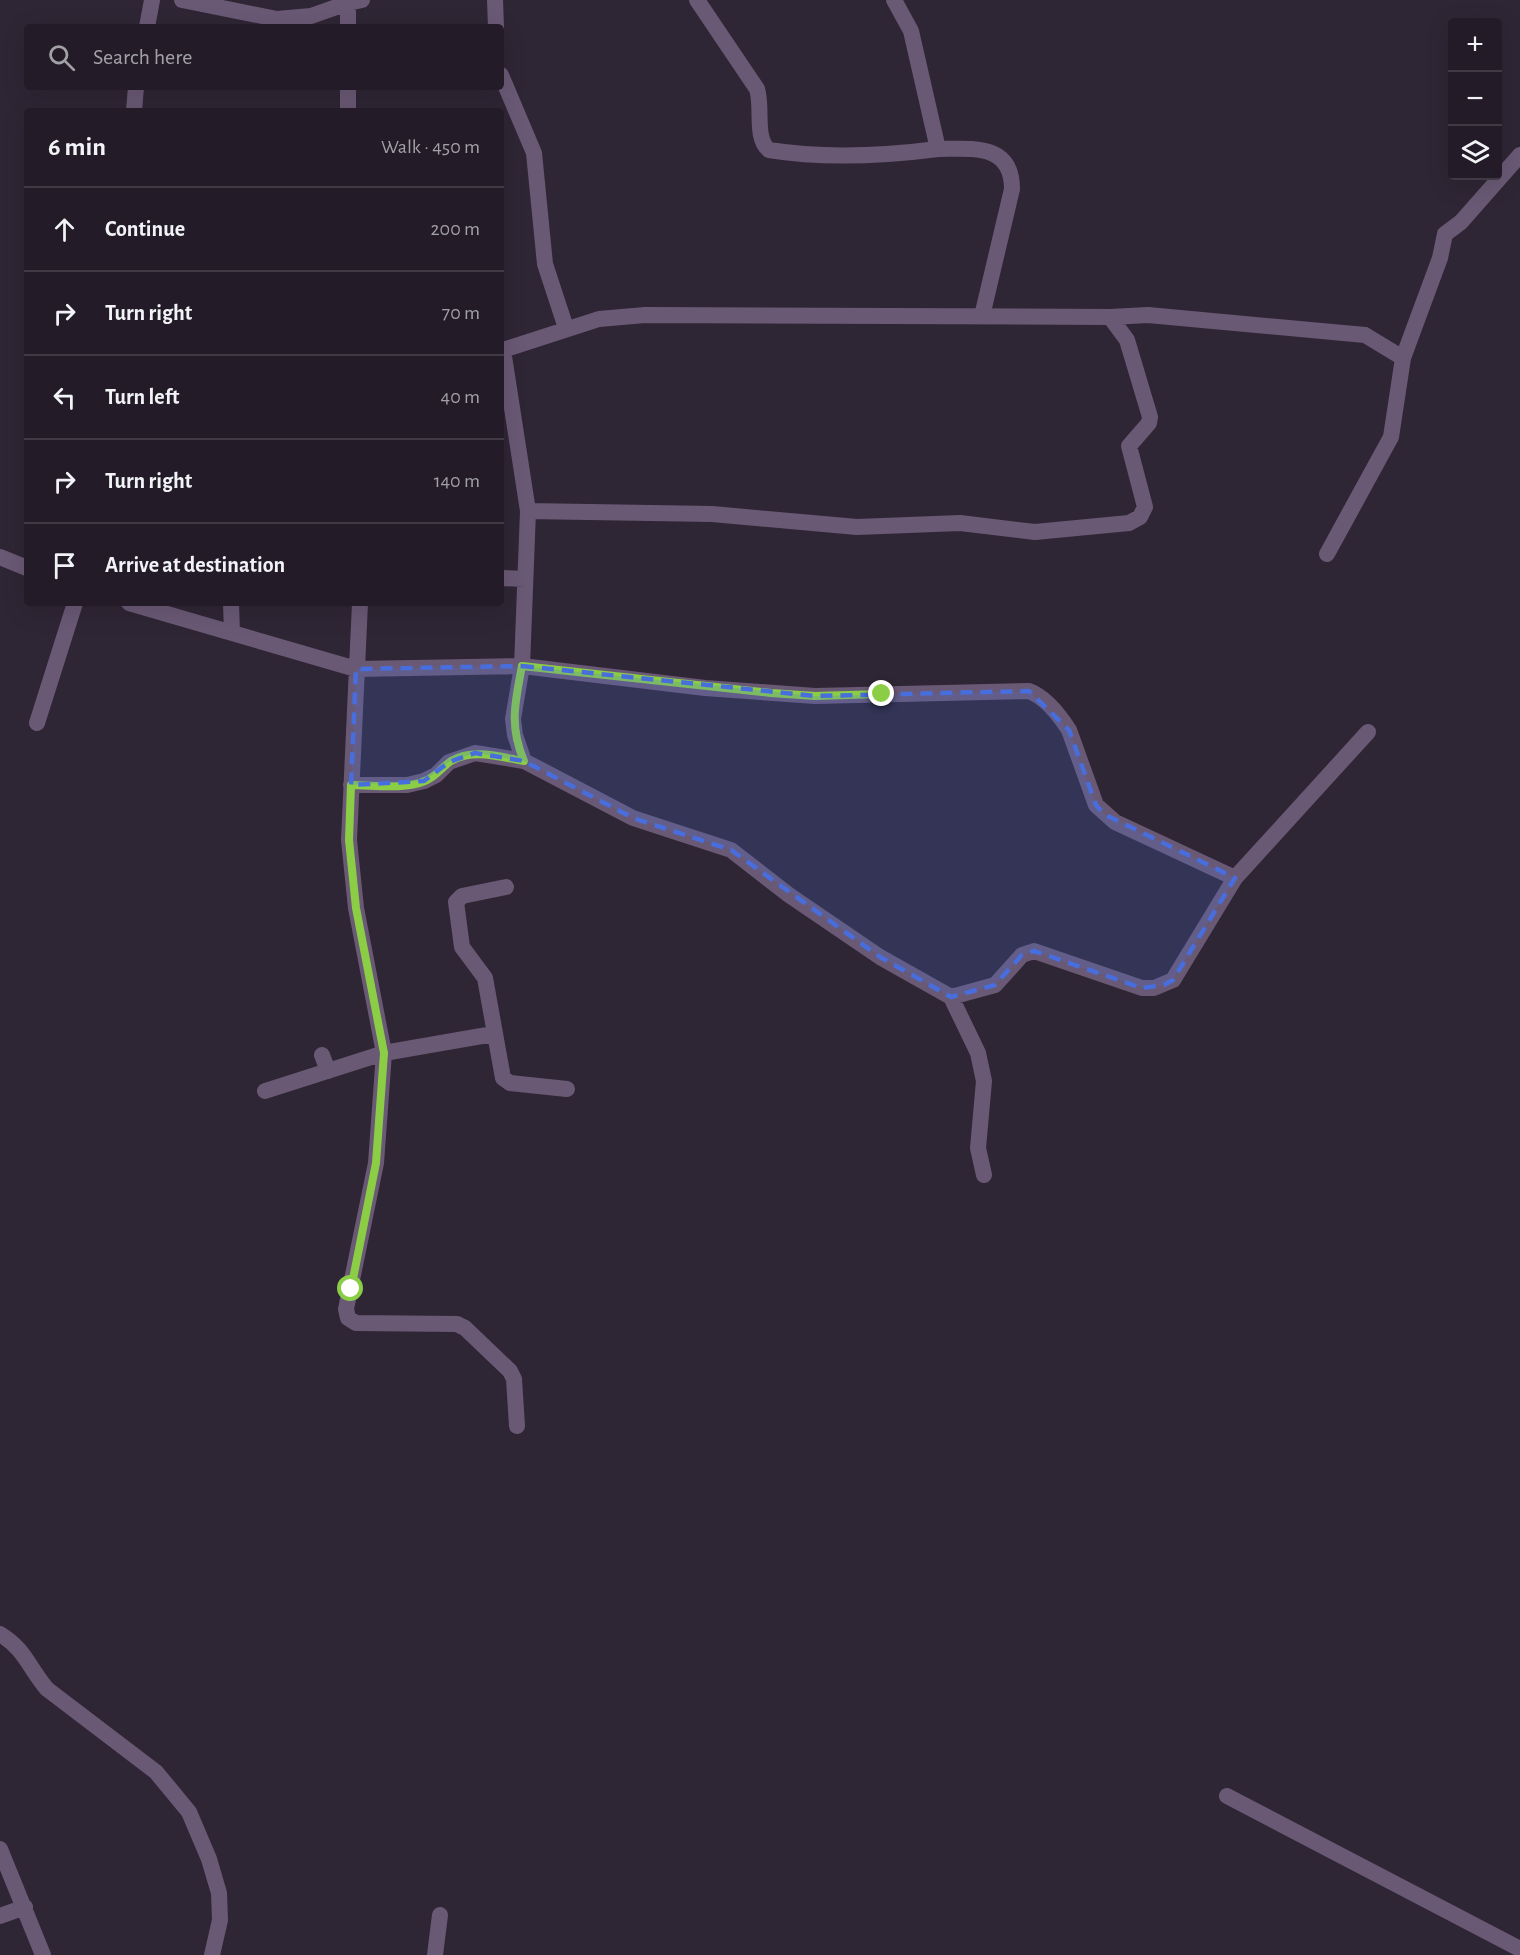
<!DOCTYPE html>
<meta charset="utf-8">
<style>
:root{--surface:#231c28;--page:#2f2934;--text:#f1f3f6;--muted:#a3a1a8;--line:#403a45}
body{margin:0;font-family:"Alegreya Sans",sans-serif;background:var(--page);color:var(--text)}
.controls{position:absolute;right:18px;top:18px;display:grid;overflow:hidden;border-radius:6px;box-shadow:0 6px 24px #0002}
.controls button{width:54px;height:54px;display:grid;place-items:center;padding:0;border:0;border-bottom:2px solid var(--line);background:var(--surface);color:var(--text);font:30px sans-serif}
.stop{position:absolute;width:18px;height:18px;margin:-14px;border:4px solid #8bce46;border-radius:50%;background:#fff}
.stop.end{background:#8bce46;border-color:#fff;box-shadow:0 2px 6px #0008}
.list{margin:0;padding:0;list-style:none}
h2{display:flex;justify-content:space-between;align-items:center;height:78px;margin:0;padding:0 24px;font-size:26px}
h2 small{font-size:20px;font-weight:400;color:var(--muted)}
.list li{display:grid;grid-template-columns:39px 1fr auto;gap:18px;align-items:center;box-sizing:border-box;height:84px;padding:0 24px;border-top:2px solid var(--line)}
.list b{display:block;font-size:22px;white-space:nowrap}
.list em{font-size:20px;font-style:normal;color:var(--muted)}
.icon{flex:none;width:33px;height:33px;fill:none;stroke:currentColor;stroke-width:2;stroke-linecap:round;stroke-linejoin:round}
.map{position:relative;flex:none;width:1520px;height:1955px;overflow:hidden}
.search{position:absolute;background:var(--surface);box-shadow:0 6px 24px #0002;left:24px;top:24px;width:480px;height:66px;display:flex;align-items:center;gap:15px;box-sizing:border-box;padding:0 21px;border-radius:6px;color:var(--muted);font-size:22px}
.panel{position:absolute;background:var(--surface);box-shadow:0 6px 24px #0002;left:24px;top:108px;width:480px;height:498px;border-radius:6px}
.map>svg:first-child{display:block}
.lines{fill:none;stroke-linecap:round;stroke-linejoin:round}
.minor{stroke:#6a5975;stroke-width:16}
.route{stroke:#8bce46;stroke-width:8}
.marked{fill:#486ede;fill-opacity:0.2;stroke:#486ede;stroke-width:4.5;stroke-dasharray:12 8;stroke-linejoin:round}
</style>
<div class="map">
<svg width="1520" height="1955" viewBox="0 0 1520 1955">
<rect width="100%" height="100%" fill="#2f2635"/>
<g class="lines">
<path class="minor" d="M182,0l95,19 34,-3 37,-13 1,-3
M495,0l1,27
M697,0l60,89c6,18 -3,49 12,61 55,9 114,6 169,-1
M894,0l17,31 27,118c34,0 74,-6 74,40l-30,127
M147,27l5,-27
M348,27v-24l14,-3
M501,75l33,78 11,111 21,64
M348,87v24
M134,111l2,-24
M501,350h2l25,161 -6,155 -9,53 2,16 9,26
M503,350l96,-31 46,-4 465,2 38,-2 217,20 38,23 -12,79 -64,117
M1403,358l37,-100 5,-24 16,-12 59,-67
M528,511l184,3 145,13 103,-4 75,9 94,-9 11,-6 5,-10 -16,-61 20,-23 1,-6 -23,-77 -17,-23
M0,557l27,11
M501,578l24,1
M129,603l227,66 166,-3 183,22 110,8 214,-5c16,6 31,25 40,39l27,75 19,17 120,56
M231,603l1,30
M360,603l-11,237 7,68 28,145 -8,110 -30,146 2,9 8,5 101,1 8,4 45,43 4,8 3,47
M37,723l38,-120
M351,785h56l17,-4 12,-6 13,-13 26,-9 49,8 109,57 98,32 58,45 91,62 71,40 27,56 6,28 -6,67 6,27
M506,887l-44,9 -6,6 6,45 23,31 18,100 7,5 57,6
M951,997l44,-12 27,-30 12,-4 108,37h12l19,-8 62,-102 133,-146
M322,1055l6,16
M265,1091l119,-38 109,-19
M0,1634c25,15 29,34 47,55l109,83 33,40 20,47 10,34 1,27 -8,35
M1227,1796l293,153
M0,1849l43,106
M0,1916l25,-9
M435,1955l5,-40"/>
</g>
<g class="lines">
<path class="route" d="M351,1289l25,-126 8,-110 -28,-145 -7,-68 2,-55c23,0 52,5 74,-4 11,-4 17,-14 26,-20 22,-13 49,-4 73,0 -15,-36 -9,-58 -2,-95l249,27 44,3 67,-2"/>
</g>
<path class="marked" d="M522,666l293,30 214,-5 40,39 27,75 8,9 131,64 -62,102 -9,5 -22,3 -108,-37 -12,4 -27,30 -44,12 -71,-40 -149,-107 -98,-32 -109,-57 -49,-8 -26,9 -25,19 -73,4 5,-116z"/>
</svg>
<div class="controls">
<button>+</button>
<button>−</button>
<button><svg class="icon" aria-label="layers" viewBox="0 0 24 24"><path d="M12 4l9 5-9 5-9-5zM3 14l9 5 9-5"/></svg></button>
</div>
<div class="stop" style="left:351px;top:1289px"></div>
<div class="stop end" style="left:882px;top:694px"></div>
<div class="search"><svg class="icon" aria-label="search" viewBox="0 0 24 24"><circle cx="10" cy="10" r="6"/><path d="M15 15l6 6"/></svg>Search here</div>
<section class="panel">
<h2>6 min<small>Walk · 450 m</small></h2>
<ul class="list">
<li><svg class="icon" aria-label="ahead" viewBox="0 0 24 24"><path d="M12 20V5M6 11l6-6 6 6"/></svg><div><b>Continue</b></div><em>200 m</em></li>
<li><svg class="icon" aria-label="right" viewBox="0 0 24 24"><path d="M7 20v-9h11M14 6l5 5-5 5"/></svg><div><b>Turn right</b></div><em>70 m</em></li>
<li><svg class="icon" aria-label="left" viewBox="0 0 24 24"><path d="M17 20v-9H6M10 6l-5 5 5 5"/></svg><div><b>Turn left</b></div><em>40 m</em></li>
<li><svg class="icon" aria-label="right" viewBox="0 0 24 24"><path d="M7 20v-9h11M14 6l5 5-5 5"/></svg><div><b>Turn right</b></div><em>140 m</em></li>
<li><svg class="icon" aria-label="arrive" viewBox="0 0 24 24"><path d="M6 21V4h12l-3 4 3 4H6"/></svg><div><b>Arrive at destination</b></div></li>
</ul>
</section>
</div>
